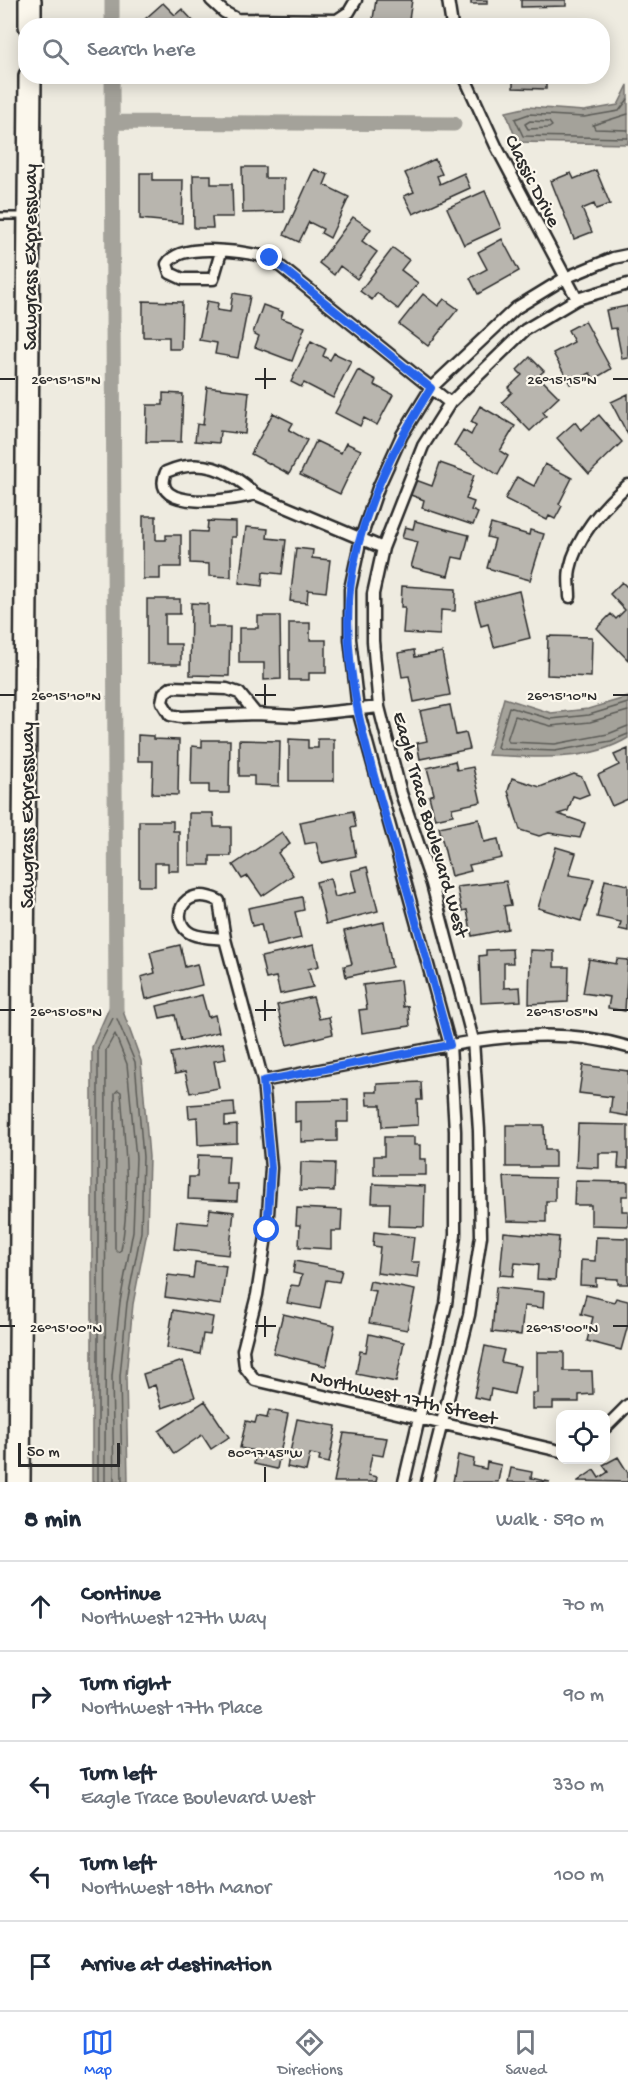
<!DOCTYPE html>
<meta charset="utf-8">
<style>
:root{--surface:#fff;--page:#f2f2f3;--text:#1f2937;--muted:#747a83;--line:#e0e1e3;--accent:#2563eb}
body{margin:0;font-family:"Gochi Hand",sans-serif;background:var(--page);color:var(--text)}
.controls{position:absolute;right:18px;bottom:18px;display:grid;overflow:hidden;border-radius:12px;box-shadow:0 3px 15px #0003}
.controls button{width:54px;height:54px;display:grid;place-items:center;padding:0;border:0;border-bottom:2px solid var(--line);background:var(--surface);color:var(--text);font:30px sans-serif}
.scale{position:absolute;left:18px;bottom:15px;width:102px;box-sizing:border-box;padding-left:6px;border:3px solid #2b2b2b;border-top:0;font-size:16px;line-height:21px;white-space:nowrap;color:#2b2b2b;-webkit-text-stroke:4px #fbf7ec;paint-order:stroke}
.stop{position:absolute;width:18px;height:18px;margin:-14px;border:4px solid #2563eb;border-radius:50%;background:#fff}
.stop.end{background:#2563eb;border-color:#fff;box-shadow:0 2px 6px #0008}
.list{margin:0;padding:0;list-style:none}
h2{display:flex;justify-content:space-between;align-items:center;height:78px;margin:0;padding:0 24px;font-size:26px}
h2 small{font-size:20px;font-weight:400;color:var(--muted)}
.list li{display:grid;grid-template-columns:39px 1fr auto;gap:18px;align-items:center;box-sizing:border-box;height:90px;padding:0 24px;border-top:2px solid var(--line)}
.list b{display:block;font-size:22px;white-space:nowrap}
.list p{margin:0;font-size:20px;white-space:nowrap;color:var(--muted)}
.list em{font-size:20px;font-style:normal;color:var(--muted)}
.icon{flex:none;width:33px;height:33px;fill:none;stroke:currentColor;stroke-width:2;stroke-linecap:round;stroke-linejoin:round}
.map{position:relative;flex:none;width:628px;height:1482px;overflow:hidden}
.search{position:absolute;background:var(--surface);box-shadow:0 3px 15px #0003;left:18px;right:18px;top:18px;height:66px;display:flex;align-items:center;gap:15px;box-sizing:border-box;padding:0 21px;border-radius:24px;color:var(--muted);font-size:22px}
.sheet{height:528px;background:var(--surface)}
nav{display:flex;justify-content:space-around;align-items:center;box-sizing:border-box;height:84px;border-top:2px solid var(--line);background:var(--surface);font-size:16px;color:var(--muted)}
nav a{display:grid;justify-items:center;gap:3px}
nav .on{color:var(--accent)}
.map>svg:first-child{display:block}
.water{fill:#a4a29a;stroke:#74726e;stroke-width:1.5}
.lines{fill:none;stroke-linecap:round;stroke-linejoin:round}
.shore{stroke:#5b5b57;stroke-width:1.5}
.canal{stroke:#a4a29a;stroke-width:15}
.building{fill:#b8b5ae;stroke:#2b2b2b;stroke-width:1.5}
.lane-casing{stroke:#2b2b2b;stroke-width:10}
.street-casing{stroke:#2b2b2b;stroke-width:15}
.highway-casing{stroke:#2b2b2b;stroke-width:26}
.lane{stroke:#fbf7ec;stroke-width:5}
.street{stroke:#fbf7ec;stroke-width:10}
.highway{stroke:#fbf7ec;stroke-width:21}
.route{stroke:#2563eb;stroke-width:8}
.ticks{fill:none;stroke:#2b2b2b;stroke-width:2}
.labels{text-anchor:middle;stroke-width:4.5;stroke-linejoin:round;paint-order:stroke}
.street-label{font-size:20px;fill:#2b2b2b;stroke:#fbf7ec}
.ticks-label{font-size:15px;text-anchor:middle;fill:#2b2b2b;stroke:#fbf7ec;stroke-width:4.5;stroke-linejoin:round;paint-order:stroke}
</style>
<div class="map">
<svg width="628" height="1482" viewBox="0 0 628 1482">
<rect width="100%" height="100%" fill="#eeebe0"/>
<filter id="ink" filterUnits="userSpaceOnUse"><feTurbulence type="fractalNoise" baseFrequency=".0167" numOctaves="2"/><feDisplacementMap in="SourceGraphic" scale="12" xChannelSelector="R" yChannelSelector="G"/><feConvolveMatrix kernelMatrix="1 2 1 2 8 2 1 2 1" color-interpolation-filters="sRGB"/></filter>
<g filter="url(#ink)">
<path class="water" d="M628,85v59l-111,-2 -11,-30 22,-5 56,4 34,-6z
M628,697v41c-41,25 -94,19 -140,17l16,-57 47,15 37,-4z
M116,992l25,69 8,96 -2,75 -14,72 -7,72 2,106h-36v-435z"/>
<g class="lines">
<path class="shore" d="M628,99l-9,12 -35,6 -55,-3 -14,5 8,17 105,2
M628,114l-35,11 2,4 33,1
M530,121l19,1 3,4 -3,2 -21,1 -3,-5z
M628,703l-39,12 -38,4 -42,-12 -12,40 3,2 55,2 56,-10 17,-7
M628,711l-38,11 -39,4 -36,-10 -8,24 2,2 46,2 53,-10 20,-8
M118,1090l3,2c4,53 10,106 0,158l-3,2 -3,-3v-156z
M98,1482v-434l17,-34 20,48 8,95 -2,75 -14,71 -7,73 2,106
M105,1482l1,-432 9,-16 12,30 9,94 -3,73 -13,71 -8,74 2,106"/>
<path class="canal" d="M112,26v-26
M112,76l4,935
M112,122l342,2"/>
</g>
<path class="building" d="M376,0h36l-4,26 -36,-1z
M471,0h16v4h-16z
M521,0h45v6l-45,1z
M163,3l12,12 7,-6 14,15 -45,2 -6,-7z
M228,76h28v3h-28z
M301,76h32v3l-32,-1z
M513,76h33v13l-33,-1z
M435,159l7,15 -5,2 3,8 24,-11 6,15 -57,26 -9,-18 10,-4 -9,-19z
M242,167h23v11h19v34l-41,1z
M314,169l14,6 -4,10 25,12 -19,41 -9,-5 2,-4 -14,-7 -10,20 -15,-7z
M596,170l14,34 -14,5 -2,-5 -12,5 10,23 -18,7 -23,-58 20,-8 3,6z
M140,173h13v7h30l-1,43 -42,-4z
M193,175h18v9h21l1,33h-21l1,11h-19z
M485,191l16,37 -37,17 -17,-37z
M353,217l18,12 -9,12 15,11 -20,27 -17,-13 -6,9 -15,-12z
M502,239l17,32 -41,23 -8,-16 17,-9 -9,-17z
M393,248l16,12 -8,10 17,13 -20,26 -21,-16 -5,7 -12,-9z
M233,293l17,3 -12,62 -23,-4 2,-11 -18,-3 8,-39 11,2 -1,7 13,2z
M423,294l15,12 6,-7 14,10 -30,37 -29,-22z
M143,301l39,1 -1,47h-12v-12h-26z
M263,305l20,7 -2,6 24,9 -13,34 -37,-14 4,-11 -6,-3z
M628,306v52l-6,1 -6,-31 -6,1 -4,-19z
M585,321l26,48 -17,10 -4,-6 -20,11 -17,-31 21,-11 -6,-12z
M311,341l15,8 -3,7 7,4 4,-7 17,8 -18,37 -29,-15 -3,4 -10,-5z
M530,357l14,14 -6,5 21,21 -16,15 3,4 -16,15 -28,-29 10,-10 -4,-4 14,-13 -5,-5z
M358,370l18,10 -2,5 19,10 -16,30 -13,-7 -4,8 -25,-13z
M207,387l42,5 -4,42 -25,-3 -1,12 -24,-2 2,-17 6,1z
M163,393l20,1 -2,48h-35l1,-37h16z
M628,394v41l-17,-33z
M480,406l35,20 -15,25 8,5 -10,19 -44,-30 9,-15 8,5 5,-10 -5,-3z
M273,413l20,10 -4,7 18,10 -18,34 -38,-20z
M599,415l23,27 -33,32 -32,-36 18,-16 6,8z
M316,441l25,12 5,-10 15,7 -21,44 -40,-19z
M440,463l34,12 -8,24 8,3 -3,8 7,3 -5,12 -51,-17 2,-8 -16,-6 5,-15 19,7z
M545,464l27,14 -13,26 3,2 -7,13 -6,-3 -2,4 -42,-21 12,-22 17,9z
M143,516h13v24h10v-5h15v32h-21v12h-17z
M208,521l28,1v15h-5v40l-22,-1v-12l-19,-1v-32l17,1z
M415,521l54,14 -6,24 -10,-2 -5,19 -37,-9 7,-25 -16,-4 3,-11 8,2z
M491,524l38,11 1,-5 14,4 -14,46 -43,-12 8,-29 -8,-2z
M246,527l22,2 -1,9 19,2 -4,34 -19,-2 -1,14 -23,-3z
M296,548l17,2 -1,8 18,2 -4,32 -18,-2 -1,13 -17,-2z
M622,582l6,6v72l-31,-32 14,-14 5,5 9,-9 -15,-16z
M402,586l54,3 -1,22 -14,-1 -1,25 -37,-2 2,-26h-4z
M519,591l11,47 -36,9 -6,-23 -7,2 -6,-24z
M147,599h33v15h-15v30h16v20h-34z
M191,603l17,1v23h22l-1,49 -39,-1z
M258,616h22l1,63 -17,1v-17h-25v-35h19z
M289,623h21v17h16v33h-17v7h-20z
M548,636l44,1 -1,40 -44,-2z
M414,650l1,7 27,-5 8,43 -36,7 -5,-26 -7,1 -4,-24z
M450,705l6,30 10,-2 4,16 -50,10 -3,-16 10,-2 -7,-30z
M138,735l15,1v3l26,1 -1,55 -26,-1 1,-33h-15z
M289,739l19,1v8h10v-9h16v42h-45z
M202,740h28l-1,53h-20v-8h-18l1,-39 10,1z
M239,740l41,1 -1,45 -25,-1v-9h-15z
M628,749v50l-16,7 -14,-31 21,-10 -5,-10z
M455,761l2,9 16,-3 8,35 -29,6 1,7 -18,4 -6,-23 5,-2 -7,-26z
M574,774l8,3 7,17 -10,4 -6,-2 -5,15 -10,3 27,9 -5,15 -31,-5 -10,3 -19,-6 -12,-39 4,-13 28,9z
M353,811l3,16 -5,1 5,28 -35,7 -5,-21 -11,2 -5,-22z
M189,813h24l1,14h17v29h-21v9h-21z
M479,819l5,23 14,-3 4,19 -33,7 2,6 -20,5 -12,-49z
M139,821h34v10h6v40h-11v-8h-13v23h-16z
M282,832l8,12 -12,9 15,22 -31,21 -14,-20 -6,3 -9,-14z
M556,847l20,6 -7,22 25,4 -13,42 -43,-13z
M367,867l11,44 -52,13 -10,-42 14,-4 5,19 21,-5 -5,-21z
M605,880l23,5v46l-9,-2 2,-7 -24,-5z
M506,881l5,24 -7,1 4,23 -36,7 -5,-26 -5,1 -5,-24z
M302,897l2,13 -9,2 6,26 -35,8 -5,-22 -9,2 -4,-18z
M384,922l8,45 -46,10 -2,-11 8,-2 -8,-33z
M180,945l5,22 12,-3 5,21 -56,14 -5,-22 14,-4 -5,-21z
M314,945l5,21 -11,3 5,18 -33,7 -4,-17 -10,2 -5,-22z
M512,949l1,14h-9v25l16,-1 1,14 -40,2 -2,-47 7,-1v-5z
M530,950l24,1v16h15l-1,35 -39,2z
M589,959l27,5 1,-5 11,1 -3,51 -17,-3 2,-11 -27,-4z
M400,980l3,27 5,-1 2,20 -48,7 -3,-23 8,-1 -4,-24z
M202,995l6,22 7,-2 4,17 -38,9 -6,-26 -15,3 -3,-12z
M313,997l6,22 10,-2 4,17 -46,11 -10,-40z
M223,1043l3,16 -12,2 5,27 -29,5 -5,-21 -10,2 -4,-21z
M583,1065l45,6v45l-18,-3 2,-16 -33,-4z
M421,1082l1,18h-5l1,25 -36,2 -1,-22h-14l-1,-13h11v-8z
M348,1100v22h-11v19l-36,1v-21l-6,1v-21z
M234,1102l1,14 -10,1v9l12,-1v18l-39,2 -1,-28 -8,1 -1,-13z
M578,1124l50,1v43h-10l1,-15h-20v15l-23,-1z
M506,1125h38l1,25h10v17h-49z
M384,1137h30v8h6v14h6v16h-52v-19h10z
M198,1155l31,1 -2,28h11l-1,17 -49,-2 1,-22h8z
M301,1162l34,1 -1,28 -34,-1z
M504,1177l51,1v23h-9v21l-39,-1z
M575,1181l53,1v14h-6v15h6v15l-37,-1v-20h-17z
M373,1184l52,2 -1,41 -35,-1 1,-23h-18z
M297,1208l45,2 -1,21h-10v18l-32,-2 1,-22h-4z
M210,1209l24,3 -5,43 -55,-6 3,-28 31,3z
M374,1232l40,5 -3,25h9l-2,16 -41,-5 3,-26 -7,-1z
M504,1232l55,5 -4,43 -18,-1 1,-14 -23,-2 -2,13 -13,-1z
M596,1237l32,1v46h-10v-5l-22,-1v8l-16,-1 1,-25 14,1z
M295,1261l47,9 -3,12 -13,-2 -6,29 -33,-6 4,-18 8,1 3,-11 -9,-2z
M195,1262l31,4 -5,39 -56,-8 3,-22 25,3z
M370,1281l45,9 -8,40 -38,-7 7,-32 -8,-1z
M496,1287l48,5 -1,16 -19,-2 -3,29 -29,-3z
M586,1295l28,7 2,-4 12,3v24l-7,25 -34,-9 6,-24 -12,-3z
M173,1310l40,7 -3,18 -7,-1 -3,20 -33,-6z
M283,1314l52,12 -9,40 -53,-13z
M369,1334l35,8 -8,40 -40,-8 4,-23 6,1z
M485,1346l19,4 -3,12 19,4 -6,28 -23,-5 -2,11 -15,-3z
M537,1352h27v19h28l1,23 -14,1v7h-26v7h-21v-16h5z
M183,1361l12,36 -33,11 -7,-23 -8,3 -4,-14z
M205,1401l24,36 -18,12 -9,-14 -28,19 -15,-23z
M269,1410l19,4 -11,55 -23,-5 2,-13 -16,-3 6,-27 9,2 2,-7 10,2z
M297,1419l39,7 -7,37 -10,-2 1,-5 -10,-2 -4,17 -19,-4z
M344,1433l43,5 -4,18 -11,-2 -4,21 9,2 -1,5h-42z
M458,1455l16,4 -1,7 13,3 1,-7 14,3 -3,17h-45z
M618,1457l10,16v9l-50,-1 16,-11 5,8 9,-6 -5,-7z
M511,1468l21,4 -1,6 19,4h-42z"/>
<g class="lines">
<defs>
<path id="lane" d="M0,216h25"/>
<path id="street" d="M211,0l13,12 13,7 100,1 12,-8 7,-12
M448,0l4,26
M464,76l32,70 81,153
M221,252l-8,27h-30l-13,-6 -3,-9c13,-23 80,-12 103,-6l180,145
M255,494c-20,6 -107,19 -89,-22 33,-15 64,-3 89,22l128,54
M570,597c0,-9 -2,-19 0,-28 6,-32 34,-64 58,-84
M256,714l-75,3 -11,-2 -8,-13 2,-9 8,-6 55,2 12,4 17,21 39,2 84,-9
M225,939c-9,-1 -24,-1 -33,-5 -24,-11 -11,-52 27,-33l6,38 38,142 8,87 -4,62 -10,65 -14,55 2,17 10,13 305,71
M263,1081c46,-9 93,-18 139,-27 75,-14 151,-30 226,-7
M606,1427l22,-22
M404,1482l42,-178 9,-69v-104l-5,-86 -92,-335 -8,-71v-50l11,-51 17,-50 24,-53 29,-47 85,-80 49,-30 48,-20 15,-3
M427,1482l42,-167 12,-79 -2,-105 -6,-91 -41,-156 -31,-91 -22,-86 -6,-66v-47l10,-46 40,-102 27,-43 75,-73 52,-31 51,-15"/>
<path id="highway" d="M30,26v-26
M19,1482l11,-1406"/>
</defs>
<use href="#lane" class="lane-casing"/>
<use href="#street" class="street-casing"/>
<use href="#highway" class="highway-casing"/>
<use href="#lane" class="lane"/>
<use href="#street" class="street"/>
<use href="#highway" class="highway"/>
</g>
</g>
<g class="lines" filter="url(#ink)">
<path class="route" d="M267,1230l4,-62 -8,-87 187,-36c-18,-65 -35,-129 -54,-193 -24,-83 -56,-176 -46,-263 8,-72 43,-141 81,-201l-161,-130"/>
</g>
<path class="ticks" d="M265,368v21M0,379h15M255,379h21M613,379h15M265,684v21M0,695h15M255,695h21M613,695h15M265,1000v21M0,1010h15M255,1010h21M613,1010h15M265,1316v21M0,1326h15M255,1326h21M613,1326h15M265,1467v15"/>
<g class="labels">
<g class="street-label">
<text transform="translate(534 180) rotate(63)" y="7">Classic Drive</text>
<text transform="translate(29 257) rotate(-90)" y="7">Sawgrass Expressway</text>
<text transform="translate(26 815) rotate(-90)" y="7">Sawgrass Expressway</text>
<text transform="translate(432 824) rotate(74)" y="7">Eagle Trace Boulevard West</text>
<text transform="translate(404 1396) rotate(13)" y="7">Northwest 17th Street</text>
</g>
</g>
<g class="ticks-label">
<text x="66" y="384">26°15'15"N</text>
<text x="562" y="384">26°15'15"N</text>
<text x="66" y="700">26°15'10"N</text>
<text x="562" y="700">26°15'10"N</text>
<text x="66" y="1016">26°15'05"N</text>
<text x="562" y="1016">26°15'05"N</text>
<text x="66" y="1332">26°15'00"N</text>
<text x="562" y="1332">26°15'00"N</text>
<text x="265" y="1457">80°17'45"W</text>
</g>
</svg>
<div class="controls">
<button><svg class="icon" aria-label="locate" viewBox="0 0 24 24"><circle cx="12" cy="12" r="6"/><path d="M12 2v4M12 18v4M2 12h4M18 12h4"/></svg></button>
</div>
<div class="scale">50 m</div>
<div class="stop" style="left:267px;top:1230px"></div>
<div class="stop end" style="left:270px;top:258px"></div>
<div class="search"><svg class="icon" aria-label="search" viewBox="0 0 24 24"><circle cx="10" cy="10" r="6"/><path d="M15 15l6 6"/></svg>Search here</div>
</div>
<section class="sheet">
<h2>8 min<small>Walk · 590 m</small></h2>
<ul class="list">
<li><svg class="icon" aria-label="ahead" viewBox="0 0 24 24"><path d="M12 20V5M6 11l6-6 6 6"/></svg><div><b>Continue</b><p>Northwest 127th Way</p></div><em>70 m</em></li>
<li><svg class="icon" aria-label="right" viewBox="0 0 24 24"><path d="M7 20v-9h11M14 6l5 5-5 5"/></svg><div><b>Turn right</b><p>Northwest 17th Place</p></div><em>90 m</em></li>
<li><svg class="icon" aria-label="left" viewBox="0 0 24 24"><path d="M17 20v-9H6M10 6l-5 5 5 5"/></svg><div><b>Turn left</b><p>Eagle Trace Boulevard West</p></div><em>330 m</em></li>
<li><svg class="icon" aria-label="left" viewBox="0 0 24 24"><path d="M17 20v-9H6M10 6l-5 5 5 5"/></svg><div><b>Turn left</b><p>Northwest 18th Manor</p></div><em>100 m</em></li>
<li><svg class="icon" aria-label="arrive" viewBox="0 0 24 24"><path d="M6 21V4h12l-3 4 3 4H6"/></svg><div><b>Arrive at destination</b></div></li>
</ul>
</section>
<nav>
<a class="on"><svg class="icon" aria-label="map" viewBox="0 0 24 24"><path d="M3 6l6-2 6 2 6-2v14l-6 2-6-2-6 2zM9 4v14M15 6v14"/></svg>Map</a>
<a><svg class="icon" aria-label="directions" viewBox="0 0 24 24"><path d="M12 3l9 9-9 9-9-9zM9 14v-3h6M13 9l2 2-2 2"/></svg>Directions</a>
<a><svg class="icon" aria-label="saved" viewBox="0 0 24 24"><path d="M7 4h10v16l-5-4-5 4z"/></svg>Saved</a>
</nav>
